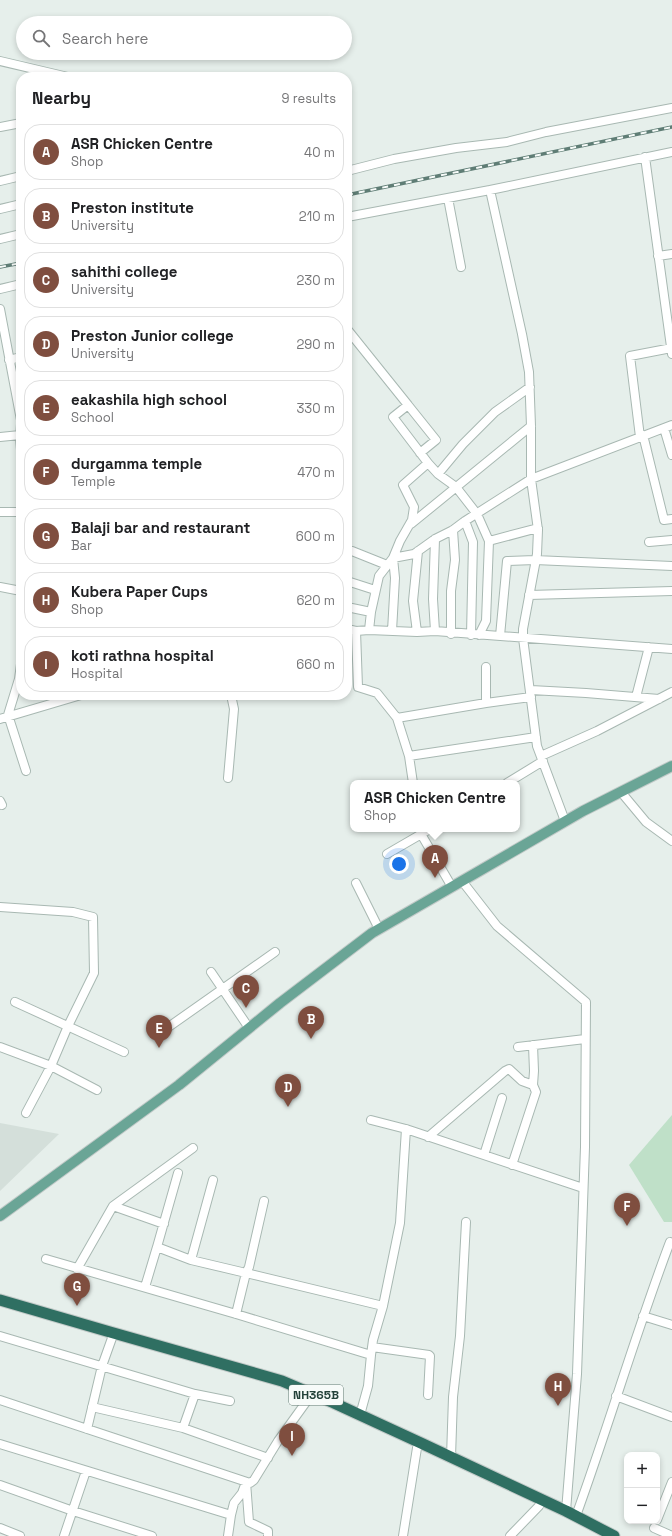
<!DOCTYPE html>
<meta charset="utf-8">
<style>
:root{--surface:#fff;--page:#f6f6f6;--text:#202124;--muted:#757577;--line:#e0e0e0;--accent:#7f4e3f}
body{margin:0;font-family:"Space Grotesk",sans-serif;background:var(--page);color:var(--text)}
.controls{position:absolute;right:12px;bottom:12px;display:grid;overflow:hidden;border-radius:8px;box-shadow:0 2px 6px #0003}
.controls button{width:36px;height:36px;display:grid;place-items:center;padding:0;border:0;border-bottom:1px solid var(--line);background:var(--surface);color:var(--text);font:20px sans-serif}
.you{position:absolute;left:399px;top:864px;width:14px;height:14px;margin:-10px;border:3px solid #fff;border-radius:50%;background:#1a73e8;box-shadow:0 0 0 6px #1a73e833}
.badge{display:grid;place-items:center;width:26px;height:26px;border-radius:50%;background:var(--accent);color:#fff;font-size:13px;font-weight:700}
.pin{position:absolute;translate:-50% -33px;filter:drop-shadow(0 1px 2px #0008)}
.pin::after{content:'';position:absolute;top:21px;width:14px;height:12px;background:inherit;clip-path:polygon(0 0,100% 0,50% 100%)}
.popup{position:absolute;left:350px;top:780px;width:170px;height:52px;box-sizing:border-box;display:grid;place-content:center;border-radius:8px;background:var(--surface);filter:drop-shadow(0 1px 3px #0005);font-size:13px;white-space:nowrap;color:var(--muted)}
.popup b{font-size:15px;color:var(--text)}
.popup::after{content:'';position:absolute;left:50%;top:100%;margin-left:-8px;border:8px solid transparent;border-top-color:var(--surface)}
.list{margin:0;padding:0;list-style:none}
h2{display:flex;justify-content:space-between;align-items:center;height:52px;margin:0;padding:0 16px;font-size:17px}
h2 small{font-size:13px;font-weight:400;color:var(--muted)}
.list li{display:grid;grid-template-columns:26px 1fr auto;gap:12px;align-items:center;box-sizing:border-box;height:56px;margin:0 8px 8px;padding:0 8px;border:1px solid var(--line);border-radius:16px}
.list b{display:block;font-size:15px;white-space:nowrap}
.list p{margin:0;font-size:13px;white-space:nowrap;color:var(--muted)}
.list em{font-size:13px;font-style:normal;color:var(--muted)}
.icon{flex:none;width:22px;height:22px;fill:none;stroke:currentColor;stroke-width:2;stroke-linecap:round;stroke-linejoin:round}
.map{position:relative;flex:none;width:672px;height:1536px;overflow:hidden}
.search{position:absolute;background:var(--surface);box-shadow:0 2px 6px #0003;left:16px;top:16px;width:336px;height:44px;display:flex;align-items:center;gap:10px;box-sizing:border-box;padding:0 14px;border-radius:22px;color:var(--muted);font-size:15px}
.panel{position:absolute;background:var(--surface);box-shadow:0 2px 6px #0003;left:16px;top:72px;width:336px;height:628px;border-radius:16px}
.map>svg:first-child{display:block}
.built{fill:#d4dfda}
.green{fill:#bfe0c8}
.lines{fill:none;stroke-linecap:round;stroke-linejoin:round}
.minor-casing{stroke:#a8b8b2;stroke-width:10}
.major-casing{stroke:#c2cac8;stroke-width:12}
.highway-casing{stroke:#c2cac8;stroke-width:13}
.minor{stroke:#fff;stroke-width:8}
.major{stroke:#6aa596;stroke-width:10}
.highway{stroke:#2f6f62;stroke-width:11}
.rail-casing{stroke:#5f7d75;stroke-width:3.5}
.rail{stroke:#f7fbf9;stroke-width:2;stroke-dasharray:6;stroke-linecap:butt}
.labels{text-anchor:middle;stroke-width:3.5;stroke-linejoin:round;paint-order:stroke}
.shield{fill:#f7fbf9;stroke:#637a73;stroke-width:1}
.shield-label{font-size:12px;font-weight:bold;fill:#24423a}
</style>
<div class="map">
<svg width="672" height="1536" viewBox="0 0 672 1536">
<rect width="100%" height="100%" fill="#e6efeb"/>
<path class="built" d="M0,1123l59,11 -59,57z"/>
<path class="green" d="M672,1115v107h-8l-35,-57z"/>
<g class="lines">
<defs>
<path id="minor" d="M0,61l68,16
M0,127l21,-4
M645,157l27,197
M347,171l47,-12 62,-11 51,-6 39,-10 126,-24
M0,181l21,-5
M490,190l32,144 7,38 2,54v53l7,51 -1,24 -14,75v9l14,108 28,75
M448,198l13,69
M0,209l21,-5
M347,217l143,-27 182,-38
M0,239l21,-5
M658,256l14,-2
M0,289l21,-5
M0,309l21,111
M347,329l61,76
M9,360l12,-3
M21,424l-1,14 1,12
M664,428l8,27
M643,435l21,85 8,-1
M0,437l20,-2
M640,437l-10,-81 42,-8
M428,463l10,11 18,13 21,27 12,27
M438,474l25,-30 32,-32 35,-25
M0,512h21
M465,521l8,21 -2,93
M411,524l120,-98
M649,542l23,-2
M352,551l35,14
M347,581l28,9
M0,587l21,4
M529,595l143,-4
M347,607l24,5 -2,18 -13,1 -9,-2
M371,612l8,-36 14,-18 21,-4 21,-15 18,-9 12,-9 66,-42 141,-54
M369,630l48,2 18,-1 237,18
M356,631l2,56 19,6 20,25 12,38 4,27
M392,631l3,-53 -2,-20 7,-17 12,-21 2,-13 -11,-22 25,-22 -35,-46 15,-12 28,35 -16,13
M435,631l-2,-32 2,-60
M417,632l-4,-31 5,-50
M451,634v-43l4,-31 -2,-30
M479,635l7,-14 3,-80 49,-13
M500,636l7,-75 28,-1 137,6
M21,664l-2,15 -11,36 18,56
M531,690l55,3 73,6
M636,697l13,-50
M486,703v-36
M397,718l89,-15 45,-6
M0,719l81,-24
M409,756l127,-19
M541,756l56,-25 75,-39
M228,778l6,-69 -3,-14
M507,783l36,-22
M621,792l25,30 26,19
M0,801l2,4
M421,829v5l31,53
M387,854l43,-25
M462,881l35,45 89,76 -1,145 -8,227 -11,137
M356,883l23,46
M0,907l73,5 20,5 1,56 -26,53 -17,40 -25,47
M211,972l38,56
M15,1002l109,50
M160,1033l115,-81
M0,1047l51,19 46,24
M518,1047l67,-8
M371,1120l35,9 177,59
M428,1137l77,-66 4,-2 13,12 11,4 1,-14 -1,-26
M484,1155l18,-57
M512,1165l24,-73 -3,-7
M113,1206l51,18
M157,1247l21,-74
M46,1259l190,55 135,41 -3,31 -8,29
M191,1260l22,-80
M77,1269l36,-63 80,-58
M145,1287l12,-40 34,13 55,13 3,-6 15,-66
M236,1314l10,-41 137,33
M643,1316l29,9
M0,1336l195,58 35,7
M372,1347l57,8 1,1 -2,39
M371,1355l2,-15 10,-34 17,-83 6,-94
M616,1396l56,21
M0,1400l250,83 4,-3 24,-39 31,-43
M92,1407l91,21 85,30
M183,1428l12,-34
M87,1429l15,-63 10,-28
M0,1444l231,71 3,-12 8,-10 4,-11 3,40 19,9v5
M451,1457l2,-60 7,-61 6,-114
M0,1485l73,26 79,25
M576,1516c33,-91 60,-184 94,-274
M657,1520l15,-38
M0,1528l20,8
M654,1528l18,8
M64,1536l22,-65
M228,1536l3,-21
M403,1536l14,-88
M510,1536l29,-30"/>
<path id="major" d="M0,1216l179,-131 101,-82 92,-70 211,-122 89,-45"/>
<path id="highway" d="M0,1300l110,32 172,49 52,22 89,41 143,67 48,25"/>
</defs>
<use href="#minor" class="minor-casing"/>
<use href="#major" class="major-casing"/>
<use href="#highway" class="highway-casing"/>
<use href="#minor" class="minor"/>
<use href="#major" class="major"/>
<use href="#highway" class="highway"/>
<defs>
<path id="rail" d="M347,195l325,-68
M0,267l21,-4"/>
</defs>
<use href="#rail" class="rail-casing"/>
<use href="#rail" class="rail"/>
</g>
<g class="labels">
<rect class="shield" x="289" y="1385" width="54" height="20" rx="3"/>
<g class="shield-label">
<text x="316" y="1399">NH365B</text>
</g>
</g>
</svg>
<div class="controls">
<button>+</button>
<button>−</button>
</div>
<div class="you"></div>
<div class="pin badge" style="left:435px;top:878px">A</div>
<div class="popup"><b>ASR Chicken Centre</b>Shop</div>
<div class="pin badge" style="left:311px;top:1039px">B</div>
<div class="pin badge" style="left:246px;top:1008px">C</div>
<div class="pin badge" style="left:288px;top:1107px">D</div>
<div class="pin badge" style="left:159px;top:1048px">E</div>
<div class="pin badge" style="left:627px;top:1226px">F</div>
<div class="pin badge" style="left:77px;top:1306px">G</div>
<div class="pin badge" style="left:558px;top:1406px">H</div>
<div class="pin badge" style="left:292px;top:1456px">I</div>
<div class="search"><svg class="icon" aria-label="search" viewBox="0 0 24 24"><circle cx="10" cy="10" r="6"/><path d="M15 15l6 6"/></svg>Search here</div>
<section class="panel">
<h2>Nearby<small>9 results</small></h2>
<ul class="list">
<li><span class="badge">A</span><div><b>ASR Chicken Centre</b><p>Shop</p></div><em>40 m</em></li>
<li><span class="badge">B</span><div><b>Preston institute</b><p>University</p></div><em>210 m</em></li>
<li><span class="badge">C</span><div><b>sahithi college</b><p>University</p></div><em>230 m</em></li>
<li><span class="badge">D</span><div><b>Preston Junior college</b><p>University</p></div><em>290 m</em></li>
<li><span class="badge">E</span><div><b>eakashila high school</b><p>School</p></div><em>330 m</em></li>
<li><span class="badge">F</span><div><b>durgamma temple</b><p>Temple</p></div><em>470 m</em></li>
<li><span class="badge">G</span><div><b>Balaji bar and restaurant</b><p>Bar</p></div><em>600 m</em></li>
<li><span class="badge">H</span><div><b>Kubera Paper Cups</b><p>Shop</p></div><em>620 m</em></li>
<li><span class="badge">I</span><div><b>koti rathna hospital</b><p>Hospital</p></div><em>660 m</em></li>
</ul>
</section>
</div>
